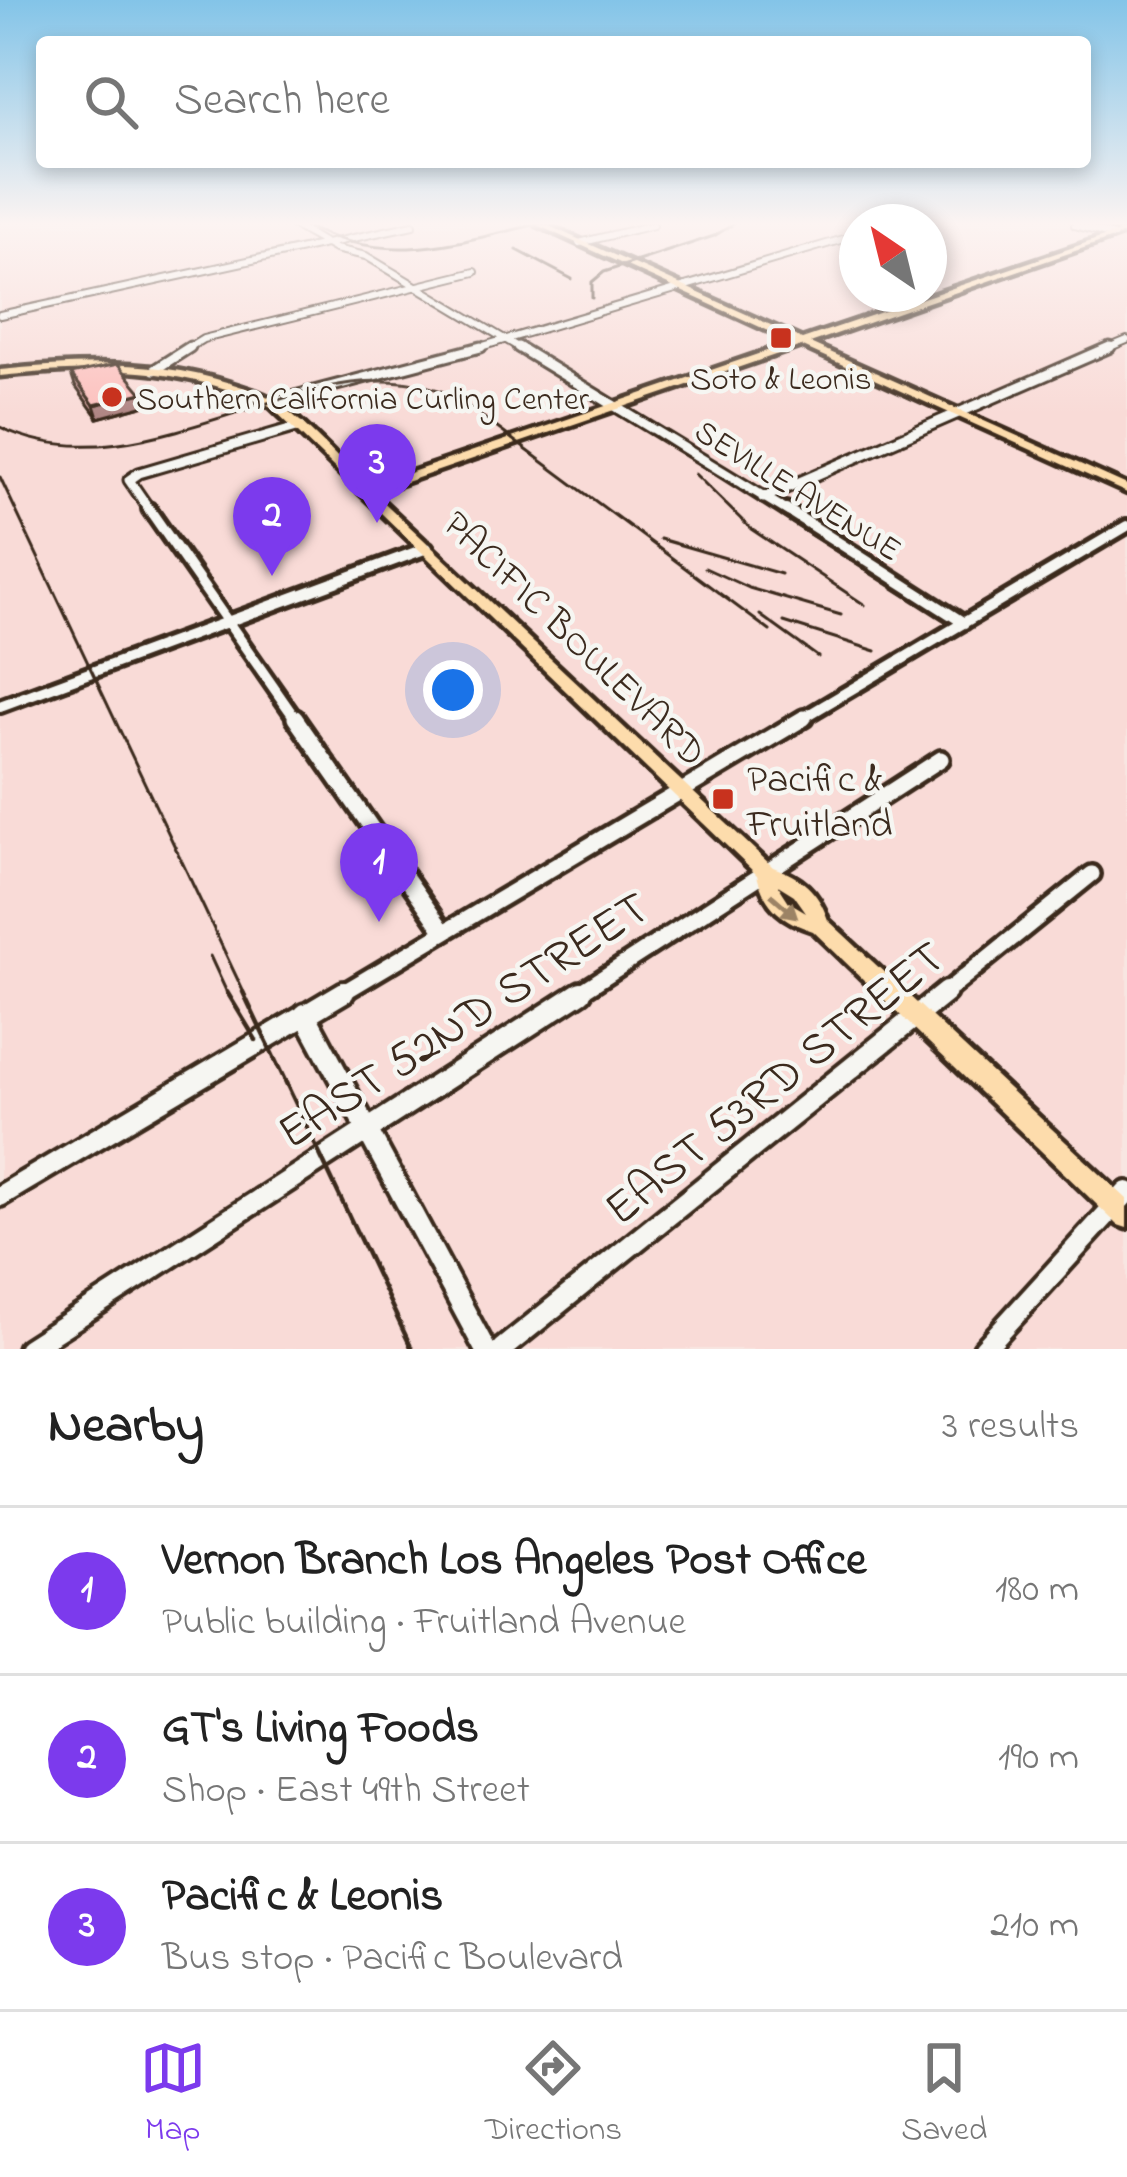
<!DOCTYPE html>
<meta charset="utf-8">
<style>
:root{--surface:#fff;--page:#f6f6f6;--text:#222;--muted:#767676;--line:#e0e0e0;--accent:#7c3aed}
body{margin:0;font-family:"Indie Flower",sans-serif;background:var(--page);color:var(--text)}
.compass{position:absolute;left:839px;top:204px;width:108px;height:108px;border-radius:50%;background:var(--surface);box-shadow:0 6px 18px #0003;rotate:325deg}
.you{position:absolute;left:453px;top:690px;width:42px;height:42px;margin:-30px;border:9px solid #fff;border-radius:50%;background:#1a73e8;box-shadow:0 0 0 18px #1a73e833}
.badge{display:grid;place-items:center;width:78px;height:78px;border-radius:50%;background:var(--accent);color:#fff;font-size:39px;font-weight:700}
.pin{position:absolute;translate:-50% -99px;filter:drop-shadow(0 3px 6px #0008)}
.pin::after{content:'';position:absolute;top:63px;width:42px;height:36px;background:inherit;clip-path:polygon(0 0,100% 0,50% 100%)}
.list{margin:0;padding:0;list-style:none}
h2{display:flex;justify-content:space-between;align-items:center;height:156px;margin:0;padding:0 48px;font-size:51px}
h2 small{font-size:39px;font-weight:400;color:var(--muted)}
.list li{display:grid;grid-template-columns:78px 1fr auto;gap:36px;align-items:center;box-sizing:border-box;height:168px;padding:0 48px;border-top:3px solid var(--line)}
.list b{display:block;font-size:45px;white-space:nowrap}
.list p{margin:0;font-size:39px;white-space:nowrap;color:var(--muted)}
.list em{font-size:39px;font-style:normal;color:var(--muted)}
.icon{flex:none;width:66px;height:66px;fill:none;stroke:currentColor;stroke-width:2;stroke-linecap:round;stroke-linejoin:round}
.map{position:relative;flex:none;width:1127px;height:1349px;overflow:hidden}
.search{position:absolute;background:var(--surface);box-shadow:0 6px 18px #0003;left:36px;right:36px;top:36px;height:132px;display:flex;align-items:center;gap:30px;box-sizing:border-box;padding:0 42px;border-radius:12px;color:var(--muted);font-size:45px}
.sheet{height:660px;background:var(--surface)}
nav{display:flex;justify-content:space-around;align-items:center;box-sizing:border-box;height:168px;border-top:3px solid var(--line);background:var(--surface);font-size:33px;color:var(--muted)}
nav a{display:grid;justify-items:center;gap:6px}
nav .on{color:var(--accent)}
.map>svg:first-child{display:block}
.built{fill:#f9dbd7}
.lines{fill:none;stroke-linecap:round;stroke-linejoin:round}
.minor-far4-casing{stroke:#3b2a1e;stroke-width:10}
.minor-far3-casing{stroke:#3b2a1e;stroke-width:15}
.minor-far2-casing{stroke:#3b2a1e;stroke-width:20}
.minor-far1-casing{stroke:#3b2a1e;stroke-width:24}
.minor-casing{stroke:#3b2a1e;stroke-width:28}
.major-casing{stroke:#3b2a1e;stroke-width:9}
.minor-far4{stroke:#f6f6f2;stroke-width:6}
.minor-far3{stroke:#f6f6f2;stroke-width:9}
.minor-far2{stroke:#f6f6f2;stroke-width:10}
.minor-far1{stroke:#f6f6f2;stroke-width:15}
.minor{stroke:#f6f6f2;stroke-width:20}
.major{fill:#fddcac;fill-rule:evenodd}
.rail-far1{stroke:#3b2a1e;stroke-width:3}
.rail{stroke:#3b2a1e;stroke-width:4.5}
.wall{fill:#d9a5a3;stroke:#3b2a1e;stroke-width:3}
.shaded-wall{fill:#b08684;stroke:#3b2a1e;stroke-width:3}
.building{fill:#fcc0bd;stroke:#3b2a1e;stroke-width:3}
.oneway{fill:#9c8365}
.poi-dot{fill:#c8321e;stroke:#f6f6f2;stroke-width:4.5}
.labels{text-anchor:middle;stroke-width:9;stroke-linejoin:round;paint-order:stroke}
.far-poi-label{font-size:33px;fill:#3b2a1e;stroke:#f6f6f2}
.far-street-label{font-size:33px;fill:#3b2a1e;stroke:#f6f6f2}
.street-label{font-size:39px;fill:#3b2a1e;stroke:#f6f6f2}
.poi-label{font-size:39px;fill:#3b2a1e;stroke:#f6f6f2;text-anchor:start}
.near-street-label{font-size:48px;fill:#3b2a1e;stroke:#f6f6f2}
</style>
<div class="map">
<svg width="1127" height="1349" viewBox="0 0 1127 1349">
<rect width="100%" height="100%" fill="#f8e6e2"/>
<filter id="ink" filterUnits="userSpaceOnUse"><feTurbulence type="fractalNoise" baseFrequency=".00833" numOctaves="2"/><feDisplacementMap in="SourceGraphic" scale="24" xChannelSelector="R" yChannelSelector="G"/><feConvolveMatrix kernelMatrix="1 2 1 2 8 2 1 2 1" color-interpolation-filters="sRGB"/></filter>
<g filter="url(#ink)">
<path class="built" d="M0,225h857v69h72v-69h198v1124h-1127z"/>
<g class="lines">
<defs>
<path id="minor-far4" d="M293,225l42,24 31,7 157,94
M1075,225l39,11
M579,243l74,-18
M0,315l413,-90
M185,350l18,-11 272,-67
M470,350l387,-115
M1103,350l24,-10"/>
<path id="minor-far3" d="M518,347l271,165
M154,370l36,-23
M272,402l209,-55
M763,498l347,-151
M151,512l-22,-32 10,-7 161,-47"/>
<path id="minor-far2" d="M149,509l148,212
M786,509l178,114
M0,706l427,-158
M798,721l329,-195"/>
<path id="minor-far1" d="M295,718l149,214
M339,995l465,-277
M576,995l365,-236
M942,995l150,-121"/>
<path id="minor" d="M305,1014l180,335
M0,1196l344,-204
M28,1349l553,-357
M502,1349l444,-357
M984,1349l143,-157"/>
<path id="major" d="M537,225h10l255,114 325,-110v4l-317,110 317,142v8l-326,-147 -427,147 399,374c28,10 45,23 55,53l299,279v29l-9,-3 -305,-294c-30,-10 -48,-23 -56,-56l-487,-469c-91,-41 -172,-40 -270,-30v-6c77,-8 155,-11 230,13 16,5 37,11 50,21 32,25 59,56 88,83l425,-145zM778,885l16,10 12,17 -17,-10z"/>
</defs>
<use href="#minor-far4" class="minor-far4-casing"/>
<use href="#minor-far3" class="minor-far3-casing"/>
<use href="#minor-far2" class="minor-far2-casing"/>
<use href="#minor-far1" class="minor-far1-casing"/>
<use href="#minor" class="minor-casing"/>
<use href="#major" class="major-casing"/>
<use href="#minor-far4" class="minor-far4"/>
<use href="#minor-far3" class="minor-far3"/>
<use href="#minor-far2" class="minor-far2"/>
<use href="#minor-far1" class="minor-far1"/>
<use href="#minor" class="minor"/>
<use href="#major" class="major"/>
<path class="rail-far1" d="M303,225c83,40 145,20 230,0
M517,250l55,29
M592,298v-16l12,-10 110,-36 18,-11
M0,427c149,73 322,-99 457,-29l313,233
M651,434l292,185
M695,474l56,55 114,76
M0,477l245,518
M660,539l121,35
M705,568l44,20 92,27
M760,615l58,42
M784,622l92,29
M210,956l18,39"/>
<path class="rail" d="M227,992l29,48
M243,992l169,357"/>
</g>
<path class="wall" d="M71,374l75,31 -48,13 -23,-32z"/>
<path class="shaded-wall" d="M142,393l4,12 -48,13 -4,-13z"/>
<path class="building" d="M118,364l24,29 -48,12 -23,-31z"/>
<defs><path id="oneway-solid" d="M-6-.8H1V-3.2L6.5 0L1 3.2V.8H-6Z" transform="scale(3)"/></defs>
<use class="oneway" href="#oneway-solid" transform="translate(784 906) rotate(41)"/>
</g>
<linearGradient id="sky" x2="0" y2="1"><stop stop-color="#83c4e8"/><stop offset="0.54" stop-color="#fcf4f2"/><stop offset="1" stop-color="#fcf4f2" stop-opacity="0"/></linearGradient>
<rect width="1127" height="414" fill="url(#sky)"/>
<g class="poi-dot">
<rect x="769" y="326" width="24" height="24" rx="6"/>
<circle cx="112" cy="397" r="12"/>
<rect x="711" y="787" width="24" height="24" rx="6"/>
</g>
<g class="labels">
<g class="far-poi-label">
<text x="781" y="389">Soto &amp; Leonis</text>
<text x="136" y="409" text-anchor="start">Southern California Curling Center</text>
</g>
<g class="far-street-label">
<text transform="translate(799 489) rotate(32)" y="12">SEVILLE AVENUE</text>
</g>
<g class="street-label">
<text transform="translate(576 637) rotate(44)" y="14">PACIFIC BOULEVARD</text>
</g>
<g class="poi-label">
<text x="747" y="791">Pacific &amp;<tspan x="747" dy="45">Fruitland</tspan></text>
</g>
<g class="near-street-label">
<text transform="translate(462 1018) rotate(-33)" y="17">EAST 52ND STREET</text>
<text transform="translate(773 1081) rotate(-39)" y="17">EAST 53RD STREET</text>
</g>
</g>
</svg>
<svg class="compass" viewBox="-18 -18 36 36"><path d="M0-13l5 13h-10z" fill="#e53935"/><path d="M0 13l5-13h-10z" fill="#767676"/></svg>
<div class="you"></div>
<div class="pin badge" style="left:379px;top:922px">1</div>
<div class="pin badge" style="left:272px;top:576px">2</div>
<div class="pin badge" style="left:377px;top:523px">3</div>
<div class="search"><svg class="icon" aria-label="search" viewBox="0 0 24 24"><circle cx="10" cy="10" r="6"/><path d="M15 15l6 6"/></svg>Search here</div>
</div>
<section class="sheet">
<h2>Nearby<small>3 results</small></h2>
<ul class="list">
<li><span class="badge">1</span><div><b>Vernon Branch Los Angeles Post Office</b><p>Public building · Fruitland Avenue</p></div><em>180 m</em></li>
<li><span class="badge">2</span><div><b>GT's Living Foods</b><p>Shop · East 49th Street</p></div><em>190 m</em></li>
<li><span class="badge">3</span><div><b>Pacific &amp; Leonis</b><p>Bus stop · Pacific Boulevard</p></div><em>210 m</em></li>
</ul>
</section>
<nav>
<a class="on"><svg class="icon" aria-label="map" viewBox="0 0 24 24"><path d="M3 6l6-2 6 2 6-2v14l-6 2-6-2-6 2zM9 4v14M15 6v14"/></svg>Map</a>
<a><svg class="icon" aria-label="directions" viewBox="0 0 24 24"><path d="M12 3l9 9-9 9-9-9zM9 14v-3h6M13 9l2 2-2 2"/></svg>Directions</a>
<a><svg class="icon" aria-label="saved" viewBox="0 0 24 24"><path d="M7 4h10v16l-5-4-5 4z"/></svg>Saved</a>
</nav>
